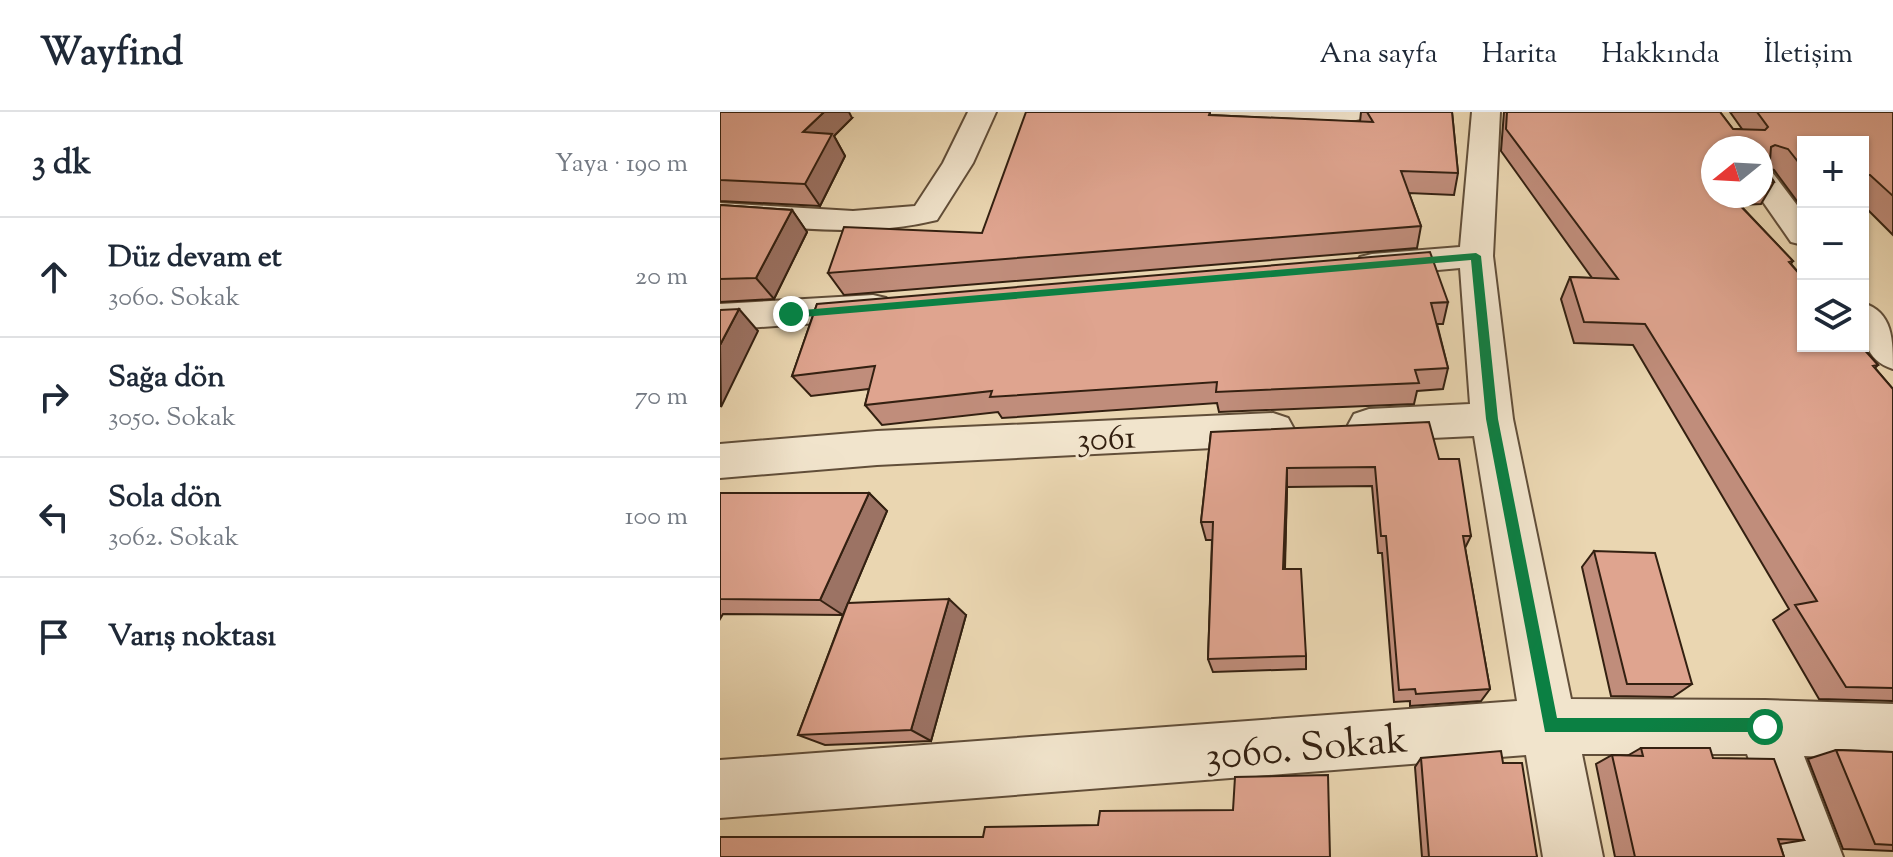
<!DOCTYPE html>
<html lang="tr">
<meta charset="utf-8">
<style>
:root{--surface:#fff;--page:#f6f6f7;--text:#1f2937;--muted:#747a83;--line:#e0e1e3}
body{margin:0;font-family:"Sorts Mill Goudy",serif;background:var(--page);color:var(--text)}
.controls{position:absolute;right:24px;top:24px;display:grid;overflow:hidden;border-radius:0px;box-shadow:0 2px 6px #0004}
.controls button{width:72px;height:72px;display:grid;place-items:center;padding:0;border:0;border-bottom:2px solid var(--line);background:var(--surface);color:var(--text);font:40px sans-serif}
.compass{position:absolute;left:981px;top:24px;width:72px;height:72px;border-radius:50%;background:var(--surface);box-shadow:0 2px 6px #0004;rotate:252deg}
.stop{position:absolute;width:24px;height:24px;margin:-18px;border:6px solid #0b8043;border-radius:50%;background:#fff}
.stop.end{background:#0b8043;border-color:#fff;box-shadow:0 2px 8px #0008}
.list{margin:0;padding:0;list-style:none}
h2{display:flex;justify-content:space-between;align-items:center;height:104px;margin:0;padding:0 32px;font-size:34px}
h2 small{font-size:26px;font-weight:400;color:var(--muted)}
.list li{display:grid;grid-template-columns:52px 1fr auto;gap:24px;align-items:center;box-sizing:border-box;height:120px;padding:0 32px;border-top:2px solid var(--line)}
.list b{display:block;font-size:30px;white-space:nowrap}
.list p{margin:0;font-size:26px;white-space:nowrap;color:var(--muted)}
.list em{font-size:26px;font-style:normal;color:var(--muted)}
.icon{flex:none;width:44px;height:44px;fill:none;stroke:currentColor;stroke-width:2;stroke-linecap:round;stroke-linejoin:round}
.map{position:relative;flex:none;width:1173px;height:745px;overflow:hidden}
header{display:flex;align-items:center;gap:48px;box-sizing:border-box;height:112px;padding:0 40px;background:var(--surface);border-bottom:2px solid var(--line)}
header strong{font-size:38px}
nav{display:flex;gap:44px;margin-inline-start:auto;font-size:28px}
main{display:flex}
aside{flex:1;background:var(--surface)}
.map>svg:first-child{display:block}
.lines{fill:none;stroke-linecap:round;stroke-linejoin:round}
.minor-casing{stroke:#614e39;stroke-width:4}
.minor{fill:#f1e4cc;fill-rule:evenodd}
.wall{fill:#c08d7b;stroke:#332011;stroke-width:2;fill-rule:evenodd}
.shaded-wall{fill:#9c7364;stroke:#332011;stroke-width:2}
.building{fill:#dfa48f;stroke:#332011;stroke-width:2}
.route{fill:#0b8043}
.labels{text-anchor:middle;stroke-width:6;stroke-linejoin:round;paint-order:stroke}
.street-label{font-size:34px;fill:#332011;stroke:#f1e4cc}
.near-street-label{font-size:40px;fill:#332011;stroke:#f1e4cc}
</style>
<header>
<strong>Wayfind</strong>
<nav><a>Ana sayfa</a><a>Harita</a><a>Hakkında</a><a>İletişim</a></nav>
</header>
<main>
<aside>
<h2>3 dk<small>Yaya · 190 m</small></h2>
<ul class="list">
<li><svg class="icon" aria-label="ahead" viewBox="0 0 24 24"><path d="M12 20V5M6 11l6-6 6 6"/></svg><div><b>Düz devam et</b><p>3060. Sokak</p></div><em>20 m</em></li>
<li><svg class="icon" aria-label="right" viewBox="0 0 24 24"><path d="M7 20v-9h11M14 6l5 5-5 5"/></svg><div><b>Sağa dön</b><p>3050. Sokak</p></div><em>70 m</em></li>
<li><svg class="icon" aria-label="left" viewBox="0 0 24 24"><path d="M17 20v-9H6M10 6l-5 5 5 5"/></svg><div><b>Sola dön</b><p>3062. Sokak</p></div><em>100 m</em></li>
<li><svg class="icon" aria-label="arrive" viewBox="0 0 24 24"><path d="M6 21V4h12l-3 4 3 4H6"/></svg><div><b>Varış noktası</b></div></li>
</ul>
</aside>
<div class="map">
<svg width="1173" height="745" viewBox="0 0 1173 745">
<rect width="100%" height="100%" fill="#ead6b1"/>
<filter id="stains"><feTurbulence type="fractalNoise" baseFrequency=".0025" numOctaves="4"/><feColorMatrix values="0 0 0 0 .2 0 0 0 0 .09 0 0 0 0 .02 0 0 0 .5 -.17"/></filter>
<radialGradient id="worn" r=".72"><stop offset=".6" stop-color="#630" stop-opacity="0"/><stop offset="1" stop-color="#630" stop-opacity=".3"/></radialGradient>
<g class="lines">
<defs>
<path id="minor" d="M248,0h28l-23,51 -36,57c-72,18 -144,7 -217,3v-20l133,8 62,-5 28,-43z
M379,0h271l-4,6 -10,2 -113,7 -130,-7 -10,-2z
M752,0h28l-7,144 20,163 58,280 194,1 128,4v56l-89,-4 39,101h-60l-36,-103h-165l21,103h-60l-17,-102 -806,63v-58l797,-59 -43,-265 -105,5 -15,-5 -6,-11 6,-11 15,-5 101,-5 -10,-136 -88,8 -12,-3 -5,-8 5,-8 12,-3 88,-7z
M1041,57l11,3 31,41v32l-12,-3 -32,-46z
M153,183l13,3 5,9 -5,9 -13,3 -153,11v-26z
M1143,191c30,9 30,37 30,66 -32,-10 -30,-38 -30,-66z
M553,301l15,5 6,11 -6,11 -15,5 -396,20 -157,13v-34l157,-13z"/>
</defs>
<use href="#minor" class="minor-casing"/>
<use href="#minor" class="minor"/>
</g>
<path class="wall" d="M0,0l132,6 -18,18 11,20 -25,50 -100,-5z
M490,0v3l150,7 1,-10h91l6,61 -4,22 -45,-2 12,33 -4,22 -573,47 -16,-22 154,-40z
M784,0h216l13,17h9l-12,-17h163v123l-30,-30v-63h-60v58l-6,1 -23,-31 -4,-1 -1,5 5,8 -13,22 -21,1 53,56 -2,3 87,101 -3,3 18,21v312l-74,-2 -46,-79 16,-11 -156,-264 -59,-2 -13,-44 9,-22 22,1 -91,-127zM1041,36v48h-48z
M0,93l72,5 15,22 -33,67 -54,3z
M728,190l-5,22h-6l11,44 -5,21 -26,2 -3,13 -195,8 -2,-9 -215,15 -4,-6 -116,13 -17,-20 4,-16 -58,7 -19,-20 25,-72z
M491,320l228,27 32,77 -6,12 25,141 -9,12 -71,5v-5l-16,1 -12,-149h-4l-6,-67 -85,1 -2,82 21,87v13l-93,3 -5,-13 4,-119h-6l-5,-18z
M0,381h149l18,18 -39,92 118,12 -35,126 -106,4 -27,-10 45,-120 -120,-1 -3,5z
M874,439l98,133 -19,13 -62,-1 -29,-129z
M921,636l72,10 91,82 -24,4 4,13h-169l-19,-93 16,-9 15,1z
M1116,638l57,2v99l-50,-2 -35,-90z
M701,646l82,5 34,94h-115l-7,-90z"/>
<path class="shaded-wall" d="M104,0h25l3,6 -18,18 11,20 -25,50 -15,-22 -2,-52z
M72,98l15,22 -33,67 -18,-21z
M19,197l19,22 -37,76 -1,-62z
M567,356v19l-3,99 -1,-17z
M149,381l18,18 -44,104 -23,-15z
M229,487l17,16 -35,126 -20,-11z"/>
<path class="building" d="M0,0h104l-21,20 29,2 -27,50 -85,-4z
M306,0h184l-1,3 164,7 -6,-10h85l6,61 -57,-2 20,55 -593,47 16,-46 138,6z
M787,0h213l13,17 32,1 3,-3 -11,-15h136v84l-23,-21h-7v-33h-60v26l-15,-19 -13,-4 -4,2 -2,27 5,8 -13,1v-35h-48v48h18l62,65 -4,1 14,16v68h58l17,19 -5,1 20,23v299l-47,-1 -51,-82 22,-4 -172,-277 -61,-2 -14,-45 48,2 -112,-150z
M0,93l72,5 -36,68 -36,1z
M710,140l18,50 -17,1 17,65 -33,2 4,13 -203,9 1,-10 -227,15 2,-6 -127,14 10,-39 -83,10 25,-72z
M19,197l-19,36v-35z
M709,310l10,37h20l12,77h-8l27,153 -74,5 -1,-5 -16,1 -13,-154h-5l-6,-69 -88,1 -4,101h18l5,87 -98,3 5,-137h-12l10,-90z
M0,381h149l-49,107 -100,-1z
M874,439l61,2 37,131h-65z
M229,487l-38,131 -113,5 50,-132z
M921,636h69l3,10 61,1 30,81 -26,-1 6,18h-149l-23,-102 31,1z
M1116,638l57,2v93l-18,-1z
M781,639l2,12h19l15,94h-108l-8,-99z
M608,663l2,82h-610v-20h263l2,-10 113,-2 2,-14 133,-1 2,-33z"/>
<path class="route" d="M756,141l5,3 17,163 59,299h208l6,3v11h-226l-59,-313 -15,-159 -680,58 -6,-4 6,-3z"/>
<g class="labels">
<g class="street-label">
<text transform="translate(386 325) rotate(-3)" y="12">3061</text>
</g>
<g class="near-street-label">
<text transform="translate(586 634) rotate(-5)" y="14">3060. Sokak</text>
</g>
</g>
<rect width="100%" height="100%" filter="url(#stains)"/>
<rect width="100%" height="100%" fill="url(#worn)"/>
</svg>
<div class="controls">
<button>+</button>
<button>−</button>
<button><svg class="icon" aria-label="layers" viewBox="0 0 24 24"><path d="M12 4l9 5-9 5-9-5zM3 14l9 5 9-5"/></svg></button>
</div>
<svg class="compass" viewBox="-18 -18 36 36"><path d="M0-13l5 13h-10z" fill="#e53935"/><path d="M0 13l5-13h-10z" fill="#747a83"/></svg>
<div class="stop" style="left:1045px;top:615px"></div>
<div class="stop end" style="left:71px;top:202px"></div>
</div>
</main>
